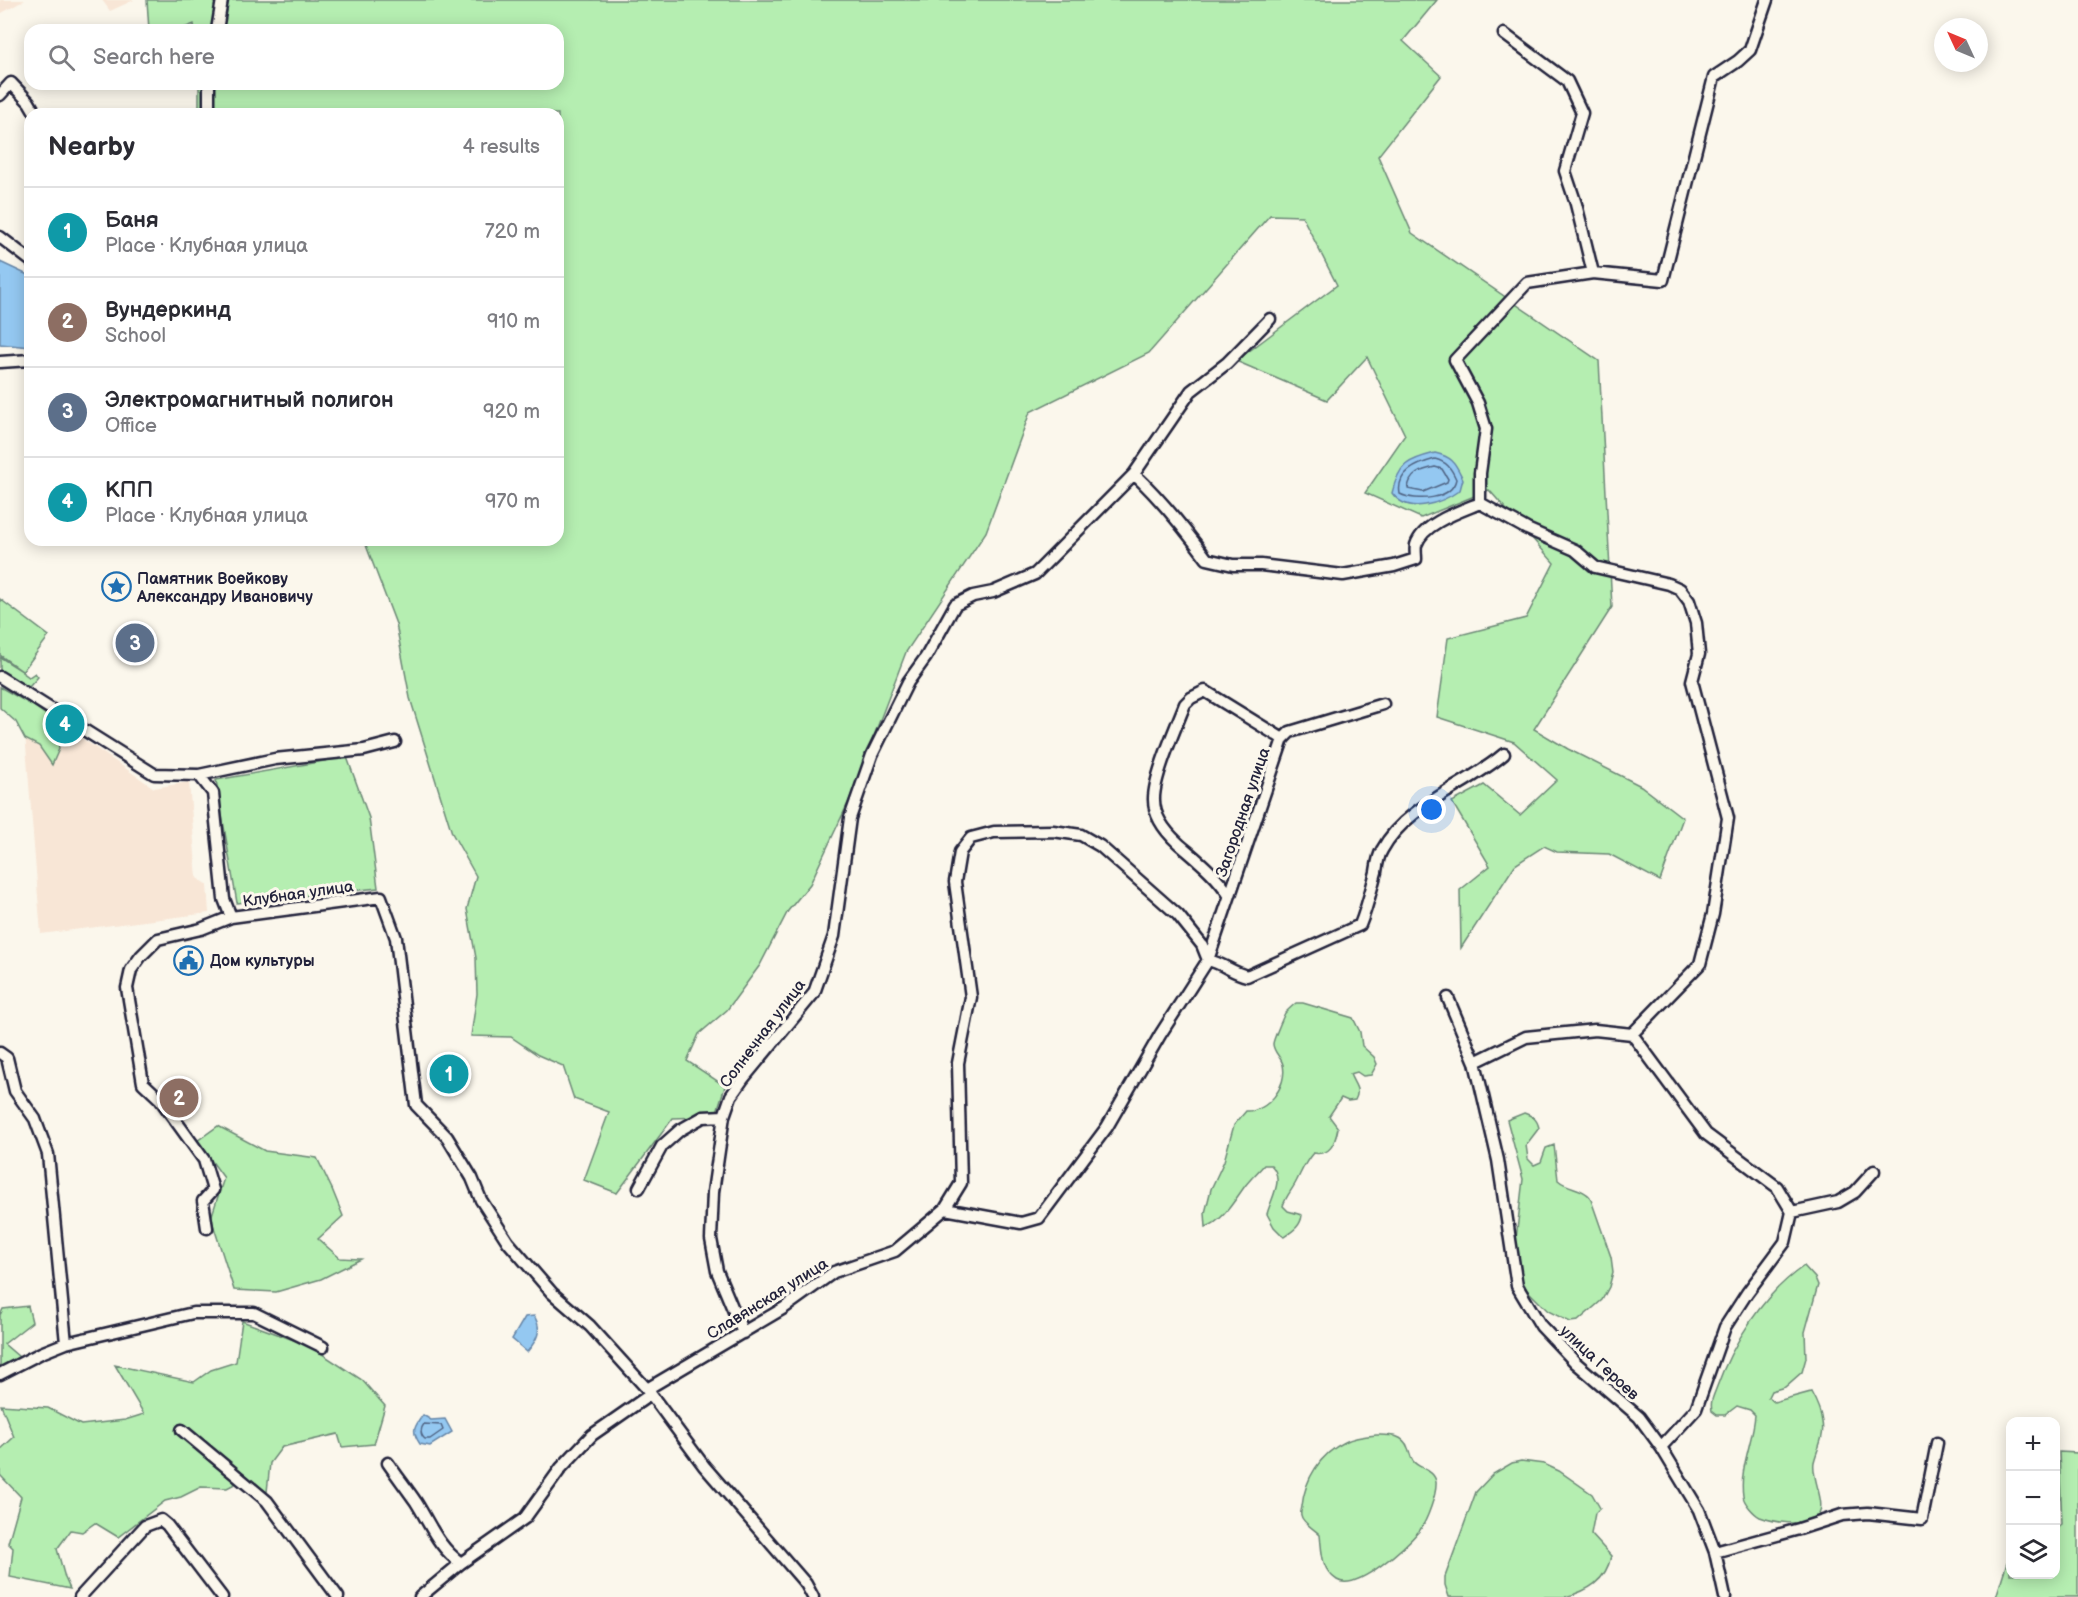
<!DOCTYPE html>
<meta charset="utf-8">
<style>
:root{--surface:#fff;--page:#f2f2f3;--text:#2b2b33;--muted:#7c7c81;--line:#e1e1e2;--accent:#ea580c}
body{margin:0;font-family:"Balsamiq Sans",sans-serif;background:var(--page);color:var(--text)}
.controls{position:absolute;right:18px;bottom:18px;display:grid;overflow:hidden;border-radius:12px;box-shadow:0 3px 15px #0003}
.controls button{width:54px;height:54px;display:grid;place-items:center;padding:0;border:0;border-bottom:2px solid var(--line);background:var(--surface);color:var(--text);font:30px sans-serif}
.compass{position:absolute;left:1934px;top:18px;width:54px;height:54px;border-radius:50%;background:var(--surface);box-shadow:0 3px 15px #0003;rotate:314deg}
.you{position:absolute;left:1432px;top:810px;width:21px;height:21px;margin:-15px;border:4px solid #fff;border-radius:50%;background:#1a73e8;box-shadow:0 0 0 9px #1a73e833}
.badge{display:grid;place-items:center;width:39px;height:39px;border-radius:50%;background:var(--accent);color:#fff;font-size:20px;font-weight:700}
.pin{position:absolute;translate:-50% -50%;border:3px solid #fff;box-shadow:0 2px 6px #0006}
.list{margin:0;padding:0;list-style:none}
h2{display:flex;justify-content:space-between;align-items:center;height:78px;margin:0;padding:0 24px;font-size:26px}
h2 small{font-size:20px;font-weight:400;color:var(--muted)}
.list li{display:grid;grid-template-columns:39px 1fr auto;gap:18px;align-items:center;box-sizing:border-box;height:90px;padding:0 24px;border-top:2px solid var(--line)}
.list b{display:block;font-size:22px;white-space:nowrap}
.list p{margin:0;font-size:20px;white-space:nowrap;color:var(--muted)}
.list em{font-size:20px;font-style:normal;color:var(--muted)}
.icon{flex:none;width:33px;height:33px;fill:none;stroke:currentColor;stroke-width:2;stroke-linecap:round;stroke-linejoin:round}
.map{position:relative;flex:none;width:2078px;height:1597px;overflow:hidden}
.search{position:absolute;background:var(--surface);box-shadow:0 3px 15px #0003;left:24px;top:24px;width:540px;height:66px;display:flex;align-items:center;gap:15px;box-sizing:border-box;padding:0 21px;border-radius:18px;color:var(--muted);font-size:22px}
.panel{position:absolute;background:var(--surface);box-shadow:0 3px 15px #0003;left:24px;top:108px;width:540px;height:438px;border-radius:18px}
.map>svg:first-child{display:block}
.built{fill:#f8e6d6}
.green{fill:#b5eeb1;stroke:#6c8876;stroke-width:1.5}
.water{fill:#94c8f1;stroke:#6686a8;stroke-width:1.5}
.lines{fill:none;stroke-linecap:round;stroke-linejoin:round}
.shore{stroke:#506484;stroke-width:1.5}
.minor-casing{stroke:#22223b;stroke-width:15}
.minor{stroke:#fbf7ec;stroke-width:10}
.labels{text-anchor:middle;stroke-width:6;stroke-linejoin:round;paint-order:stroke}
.poi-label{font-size:16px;font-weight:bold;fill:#22223b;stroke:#fbf7ec;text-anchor:start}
.street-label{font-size:16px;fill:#22223b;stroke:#fbf7ec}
</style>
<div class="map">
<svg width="2078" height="1597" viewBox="0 0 2078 1597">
<rect width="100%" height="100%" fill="#fbf7ec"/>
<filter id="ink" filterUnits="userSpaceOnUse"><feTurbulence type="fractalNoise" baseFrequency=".0167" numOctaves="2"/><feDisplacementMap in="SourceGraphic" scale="12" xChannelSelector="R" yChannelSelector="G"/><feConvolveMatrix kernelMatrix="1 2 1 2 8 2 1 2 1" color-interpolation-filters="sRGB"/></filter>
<g filter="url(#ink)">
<path class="built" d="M0,0h25l-25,14z
M102,0h32l-24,11z
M23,709l38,15 93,64 35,-6 8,96 10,7 2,28 -168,21z"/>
<path class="green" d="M147,0h1290l-34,41 38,35 -63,80 34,77 187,128 13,246 -78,122 34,20 73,37 42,32 -23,63 -51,-27 -52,-2 -13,-6 -29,19 -54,83 -1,-58 30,-24 -38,-64 32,-17 36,30 37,-35 -43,-38 -77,-25 11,-79 78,-20 28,-55 -65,-73 -68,28 -56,-25 40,-58 -38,-78 -40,43 -91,-39 101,-76 -35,-69 -32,-1 -121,138 -119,59 -44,120 -80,120 -57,149 -39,83 -22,27 -28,54 -33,45 -28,24 -12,27 38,25 -10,32 -12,-1 -30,1 -56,75 -33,-13 25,-68 -35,-13 -11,-33 -25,-11 -27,-18 -40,-1 6,-42 -1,-36 -9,-49 9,-33 -24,-43 -42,-135 -14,-74 -32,-84h194v-426h-359v-30h359v-54h-363l-1,-6 -15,6h-30z
M0,599l49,37 -27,36 7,5 6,-4 3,4 -9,10 -18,-10 -11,-3v-17l22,14 -22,-16z
M0,687l32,18 24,17 3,27 -7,16 -13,-19 -14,-7 -9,-17 -16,-14z
M347,757l22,61 9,70 -141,15 -21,-123z
M1296,1003h7l50,15 7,14 2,14 12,11 3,7 -6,11 -8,1 -6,-4 -7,2c4,11 11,15 5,26l-7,1 -7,-3 -12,18 9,12c-3,16 -8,28 -25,25 -9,10 -12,20 -18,31 -4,7 -10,14 -12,22l5,5 14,4c-1,11 -9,16 -18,22l-10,-10 -7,-13c4,-16 18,-35 4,-49h-7c-6,7 -14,14 -19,21 -11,15 -22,35 -39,41l-1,-14 6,-24 13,-28 10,-36 12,-14c21,2 42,-25 37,-46 -1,-7 -10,-13 -10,-21 0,-4 10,-27 12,-31 3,-3 7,-7 11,-10z
M1524,1113c9,3 13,6 15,15l-13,17 2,14 6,6 7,-3 5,-14 8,-3 4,35c10,9 24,7 32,17l21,60 2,15 -4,15 -7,13 -24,21 -8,1 -22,-11 -21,-21 -6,-13 -4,-14 -1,-24 7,-60 -16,-59z
M218,1126l47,25 52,7 15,31 11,27 -25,23 22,19 21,1 -40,20 -45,13 -42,-2 -23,-72 13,-40 -27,-37z
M1804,1266l11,12 3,7 -13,47 1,26 -4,14 -17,15 -14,4 -3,6 6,5 37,-10c5,9 10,20 11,30 3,15 -5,27 -8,40 -3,16 13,41 4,54 -9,12 -45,6 -58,1 -6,-3 -16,-14 -17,-21 -4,-28 10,-54 12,-81l-5,-5 -13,-4 -12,9h-8l-5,-4c-2,-9 1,-14 4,-22 16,-45 47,-95 88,-123z
M28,1306l4,16 -28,22 15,13 -19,13v-55l3,-6z
M242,1321l68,25 52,34 23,26 -11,38 -32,3 -4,-13 -56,13 -12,16 -3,29 -21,-14 -19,10 -26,-1 -20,10 -16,4 -47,36 -23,-14 -13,9 -11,-2 -14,19 8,29 5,11 -60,-12 3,-29 -5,-5 13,-46 -21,-22v-25l14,-13 -13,-32 47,3 33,17 44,-5 19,-6 -29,-49 79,17 17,-12 25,-8z
M1377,1435c12,0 26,-1 31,13 2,4 2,9 5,13 6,8 21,8 23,21 1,12 -9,38 -16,48 -12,14 -63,63 -83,50 -16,-10 -15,-28 -17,-45 -5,-6 -18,-12 -19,-20 -1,-3 1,-6 1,-9 3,-27 18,-52 43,-64 9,-5 21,-6 32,-7z
M2059,1452l19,1v144h-82l11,-35 3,-2v14h46v-45l6,-5z
M1521,1461l23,3 15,7 33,23 8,14 -5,5 -4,21 20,22c-5,25 -23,35 -46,41h-116l-4,-12v-8l31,-85 17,-18 19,-11z"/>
<path class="water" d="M0,262l30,14v71l-30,-3z
M1435,453c18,4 20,10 28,26l-3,11c-18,13 -52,26 -68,3 7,-29 15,-33 43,-40z
M534,1316c9,14 3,24 -7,36l-15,-13 13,-22z
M423,1415l8,5 14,-1 7,13 -22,14 -10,-2c-9,-13 -6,-17 3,-29z"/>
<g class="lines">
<path class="shore" d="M1435,459c12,3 16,9 21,20 -4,21 -40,23 -56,15 -4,-22 17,-30 35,-35z
M1435,467l7,2 6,10 -1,3 -24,10 -15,-3c1,-15 13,-19 27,-22z
M424,1424l17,1 2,5 -13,9h-5c-5,-4 -5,-10 -1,-15z"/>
<defs>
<path id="minor" d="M217,30l5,-30
M1504,34l63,47 15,32 -17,58 11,33 17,69
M0,95l11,-12 18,19 7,12
M209,114v-30
M0,237l30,23
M0,362l30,-2
M1134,474l57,-83 36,-28 43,-44
M1480,503v-30l6,-44 -8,-26 -23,-43 72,-77 66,-10 70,7 51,-203 24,-16 12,-11 17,-50
M0,677l154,97 45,1 76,-16 89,-9 31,-8
M1383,704l-93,28 -7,7 -75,221c14,3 25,13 39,16l113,-51c7,-17 11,-35 16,-53 1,-7 2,-16 6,-22 24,-45 85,-64 122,-96
M199,775l14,18 11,106 7,18
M1229,895c-13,-21 -33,-36 -51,-52 -12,-11 -24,-25 -24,-43 -1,-22 22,-73 31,-96l6,-6 14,-7 78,48
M1448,998l27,64 23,98 19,126 24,40 35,37 63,54 22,30 38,63 16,42 10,45
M1632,1034l74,100 71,53 15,25 -7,30 -38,51 -22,34 -29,82 -35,38
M0,1053l7,5 8,33 20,28 13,35 18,189 127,-30h61l69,34
M1475,1062l51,-25 69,-7 37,4 68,-70 13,-50 15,-96 -36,-137 7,-27 -3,-31 -7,-22 -9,-12 -11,-5 -74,-17 -20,-17 -48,-21 -47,-26
M639,1188l23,-42 18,-16 23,-13 21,-1
M1792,1212l46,-10 17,-10 19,-21
M207,1228l-4,-27 10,-11 -9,-30 -44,-61 -17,-16 -16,-95 4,-18 10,-14 17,-17 43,-10 30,-12 150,-20 15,41 20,167 31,32 25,41 9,22 27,42 44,51 38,33 57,63 57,77 102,118 7,13
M743,1333l-26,-62 -6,-32 2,-47 11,-76 7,-20 12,-17 71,-86 20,-57 16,-118 22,-63 36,-73 18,-25 29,-52 18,-9 20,-4 42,-18 99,-100c28,26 50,54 73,85l26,6h28l82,10 51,-9 22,-7c0,-4 -1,-10 0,-14 7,-22 45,-34 64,-42
M0,1374l41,-21 25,-10
M647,1389l137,-81 50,-36 61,-21 50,-42 16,-26 -3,-120 13,-66 -16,-115 5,-30 11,-14 23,-6 59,-1 28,4 19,11 78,69 24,30 6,15 -48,75 -53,92 -68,91 -18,5 -76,-14
M182,1430l85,71 71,96
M388,1463c9,13 19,26 28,39 14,22 22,45 45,61
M1715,1552l84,-23 43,-14 26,-2 54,6 15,-76
M80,1597l65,-71 16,-6 6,5 55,72
M420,1597l41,-34 64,-45 36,-50 31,-33 59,-41"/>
</defs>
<use href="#minor" class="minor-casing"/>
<use href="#minor" class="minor"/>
</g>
</g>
<defs>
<symbol id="sight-ring" viewBox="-11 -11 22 22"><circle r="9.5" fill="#fbf7ec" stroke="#1f6fb2" stroke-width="1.5"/><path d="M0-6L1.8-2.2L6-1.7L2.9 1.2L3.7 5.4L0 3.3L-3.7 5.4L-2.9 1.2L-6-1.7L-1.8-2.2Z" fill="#1f6fb2"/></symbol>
<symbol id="civic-ring" viewBox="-11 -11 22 22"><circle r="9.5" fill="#fbf7ec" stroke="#1f6fb2" stroke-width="1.5"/><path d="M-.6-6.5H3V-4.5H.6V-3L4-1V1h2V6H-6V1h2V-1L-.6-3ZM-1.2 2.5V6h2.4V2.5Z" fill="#1f6fb2"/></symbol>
</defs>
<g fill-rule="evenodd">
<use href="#sight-ring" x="100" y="570" width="33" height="33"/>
<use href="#civic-ring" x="172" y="944" width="33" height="33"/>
</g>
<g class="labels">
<g class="poi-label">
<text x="137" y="584">Памятник Воейкову<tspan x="137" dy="18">Александру Ивановичу</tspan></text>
<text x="210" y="966">Дом культуры</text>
</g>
<g class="street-label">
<text transform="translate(1242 812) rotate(-71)" y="6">Загородная улица</text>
<text transform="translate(298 893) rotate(-8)" y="6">Клубная улица</text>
<text transform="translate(762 1033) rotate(-53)" y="6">Солнечная улица</text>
<text transform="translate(767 1298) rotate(-32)" y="6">Славянская улица</text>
<text transform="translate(1600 1362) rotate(43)" y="6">улица Героев</text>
</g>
</g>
</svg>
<div class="controls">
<button>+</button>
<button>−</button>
<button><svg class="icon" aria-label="layers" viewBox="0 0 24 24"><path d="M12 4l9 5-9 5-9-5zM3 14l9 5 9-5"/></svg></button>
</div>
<svg class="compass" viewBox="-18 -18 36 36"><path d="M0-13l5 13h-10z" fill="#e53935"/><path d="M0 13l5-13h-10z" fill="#7c7c81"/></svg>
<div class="you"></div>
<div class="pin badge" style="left:449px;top:1074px;background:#0f9aa8">1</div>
<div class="pin badge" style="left:179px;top:1098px;background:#8d6e63">2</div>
<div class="pin badge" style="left:135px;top:643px;background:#5c6f8a">3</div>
<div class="pin badge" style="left:65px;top:724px;background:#0f9aa8">4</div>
<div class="search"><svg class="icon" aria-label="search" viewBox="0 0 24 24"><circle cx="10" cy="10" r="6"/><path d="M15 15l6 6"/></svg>Search here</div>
<section class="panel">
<h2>Nearby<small>4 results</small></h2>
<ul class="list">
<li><span class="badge" style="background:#0f9aa8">1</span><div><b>Баня</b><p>Place · Клубная улица</p></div><em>720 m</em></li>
<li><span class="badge" style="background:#8d6e63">2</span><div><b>Вундеркинд</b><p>School</p></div><em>910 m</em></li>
<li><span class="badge" style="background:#5c6f8a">3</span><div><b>Электромагнитный полигон</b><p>Office</p></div><em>920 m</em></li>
<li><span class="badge" style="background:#0f9aa8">4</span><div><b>КПП</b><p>Place · Клубная улица</p></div><em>970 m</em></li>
</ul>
</section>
</div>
